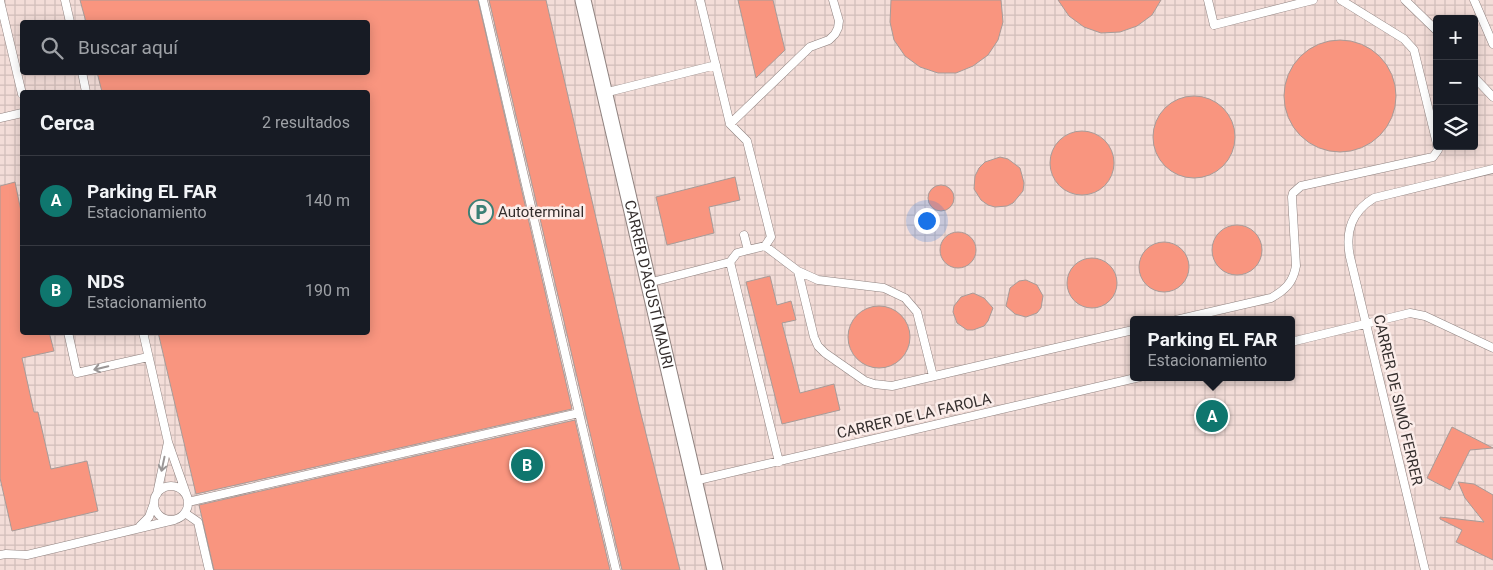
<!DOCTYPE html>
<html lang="es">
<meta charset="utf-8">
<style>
:root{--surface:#171b24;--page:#20242c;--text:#f1f3f6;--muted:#9ea1a6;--line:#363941;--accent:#0f766e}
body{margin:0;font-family:Roboto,sans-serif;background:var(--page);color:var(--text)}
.controls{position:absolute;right:15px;top:15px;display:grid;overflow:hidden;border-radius:5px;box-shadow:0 2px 12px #0003}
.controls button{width:45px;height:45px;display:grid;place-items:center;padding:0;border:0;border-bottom:1px solid var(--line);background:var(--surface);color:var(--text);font:25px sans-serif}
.you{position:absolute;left:926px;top:220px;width:18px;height:18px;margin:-12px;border:4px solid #fff;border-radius:50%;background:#1a73e8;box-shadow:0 0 0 8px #1a73e833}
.badge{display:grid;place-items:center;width:32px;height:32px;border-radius:50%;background:var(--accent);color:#fff;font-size:16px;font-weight:700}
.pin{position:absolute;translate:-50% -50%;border:2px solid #fff;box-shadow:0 1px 5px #0006}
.popup{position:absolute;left:1130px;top:316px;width:165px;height:65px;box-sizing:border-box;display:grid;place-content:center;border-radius:5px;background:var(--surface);filter:drop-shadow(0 1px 4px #0005);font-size:16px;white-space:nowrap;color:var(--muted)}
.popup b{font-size:19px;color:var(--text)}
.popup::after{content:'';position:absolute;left:50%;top:100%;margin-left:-10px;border:10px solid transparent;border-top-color:var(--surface)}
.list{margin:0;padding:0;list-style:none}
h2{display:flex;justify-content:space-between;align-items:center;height:65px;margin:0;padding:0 20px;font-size:21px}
h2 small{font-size:16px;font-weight:400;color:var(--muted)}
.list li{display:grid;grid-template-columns:32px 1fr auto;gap:15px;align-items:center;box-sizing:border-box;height:90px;padding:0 20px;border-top:1px solid var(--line)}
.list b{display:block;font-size:19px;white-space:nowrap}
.list p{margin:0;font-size:16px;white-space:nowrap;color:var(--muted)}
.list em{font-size:16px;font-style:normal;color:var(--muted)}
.icon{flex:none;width:28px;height:28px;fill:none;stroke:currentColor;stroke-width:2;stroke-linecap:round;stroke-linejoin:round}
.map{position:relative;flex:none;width:1493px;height:570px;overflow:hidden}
.search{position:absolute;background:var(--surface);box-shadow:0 2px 12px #0003;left:20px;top:20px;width:350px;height:55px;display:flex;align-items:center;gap:12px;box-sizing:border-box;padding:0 18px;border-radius:5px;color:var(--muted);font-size:19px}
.panel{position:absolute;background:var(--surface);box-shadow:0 2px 12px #0003;left:20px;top:90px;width:350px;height:245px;border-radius:5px}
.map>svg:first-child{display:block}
.industrial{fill:url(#industrial-grid);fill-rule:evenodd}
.building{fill:#f9957f;stroke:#a89b98}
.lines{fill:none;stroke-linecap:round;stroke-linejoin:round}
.lane-casing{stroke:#908380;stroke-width:9}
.street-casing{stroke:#908380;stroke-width:17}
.lane{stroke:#fff;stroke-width:8}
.street{stroke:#fff;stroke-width:15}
.oneway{stroke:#9a9696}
.labels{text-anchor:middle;stroke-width:5;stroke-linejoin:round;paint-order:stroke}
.poi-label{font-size:15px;fill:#342e2d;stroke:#fbedea;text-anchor:start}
.street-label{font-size:15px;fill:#342e2d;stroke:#fbedea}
</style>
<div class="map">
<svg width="1493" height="570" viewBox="0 0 1493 570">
<defs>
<pattern id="industrial-grid" width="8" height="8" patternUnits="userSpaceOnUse" patternTransform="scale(1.25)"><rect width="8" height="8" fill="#f3ddd8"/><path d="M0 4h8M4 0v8" fill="none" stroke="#d1beba"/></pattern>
</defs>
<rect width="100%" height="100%" fill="#fbedea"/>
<path class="industrial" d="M0,0h1493v570h-1493zM1437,19h37v127h-37zM22,22h346v50h-346zM22,92h346v240h-346zM1133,320h158v57h-158z"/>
<path class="building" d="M80,0h398l94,409 -376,85 -38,-162h210v-240h-266l-5,-20h271v-50h-282z
M489,0h57l94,410 40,160h-58z
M738,0h35l12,50 -29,28z
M891,0h110l2,22 -5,18 -10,15 -15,11 -17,7h-18l-18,-6 -15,-11 -11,-16 -4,-18z
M1058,0h103l-9,15 -15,11 -17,6 -19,1 -17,-6 -15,-11z
M1284 96a56 56 0 1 1 112 0a56 56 0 1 1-112 0Z
M1153 137a41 41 0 1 1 82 0a41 41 0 1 1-82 0Z
M1050 163a32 32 0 1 1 64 0a32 32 0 1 1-64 0Z
M1000,157l8,2 12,9 4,15 -1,8 -10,12 -6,3 -12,1 -7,-2 -7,-5 -7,-11 1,-13 4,-8 6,-6z
M735,177l5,23 -31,7 5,26 -47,12 -11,-48z
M15,182l7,34v116h27l5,19 -32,7 12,54h4l13,57 36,-8 11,50 -86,20 -12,-53v-292z
M928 198a13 13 0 1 1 26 0a13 13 0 1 1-26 0Z
M1212 250a25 25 0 1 1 50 0a25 25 0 1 1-50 0Z
M940 250a18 18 0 1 1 36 0a18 18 0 1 1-36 0Z
M1139 267a25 25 0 1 1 50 0a25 25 0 1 1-50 0Z
M1067 283a25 25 0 1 1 50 0a25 25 0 1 1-50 0Z
M770,276l7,29 14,-4 5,19 -14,3 18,70 34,-9 6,26 -58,14 -36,-142z
M1026,280l11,5 6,11 -2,12 -4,5 -11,4 -11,-3 -9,-8 4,-18 9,-7z
M973,293l11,5 9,10 -5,13 -4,5 -11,4h-6l-10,-7 -4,-11 1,-6 7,-9z
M848 337a31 31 0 1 1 62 0a31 31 0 1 1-62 0Z
M575,420l35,150h-396l-15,-65z
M1452,427l41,21 -23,2 -20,40 -23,-12z
M1458,482l16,2 19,11v65l-37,-18 6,-12 -22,-11v-2l44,5 -19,-24z"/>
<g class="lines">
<defs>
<path id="lane" d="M65,0l5,22
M483,0l96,413
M700,0l30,124 17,17 24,96 -6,9
M1208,0l6,25 99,-25
M1341,0l63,39 10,11 23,94
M1405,0l32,31
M1474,0l19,44
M0,1l22,93
M82,72l4,20
M1474,77l19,20
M604,93l112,-28
M0,118l22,-5
M730,124l80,-77 19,-7 6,-6 3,-6 1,-7 -6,-21
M748,250l17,-4 33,25 16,66 4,9 7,7 40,28 9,3 18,2 241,-56
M730,262l49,200
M798,271l20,9 66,8 21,10 12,14 16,64
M648,283l82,-21 7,-9 11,-3 -4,-15
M1176,320l95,-22c14,-8 22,-15 25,-32l-4,-69 1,-4 8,-7 132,-29 5,-7 -1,-4
M68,332l9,41 71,-16
M143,332l25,110
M1291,342l119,-29 15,3 68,32
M694,481l446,-104
M154 503a17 17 0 1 1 34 0a17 17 0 1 1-34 0Z
M157,494l11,-52 20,57
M188,502l391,-89 37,157
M185,513l13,9 11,48
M140,526l9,-9 5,-14
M0,555l6,-1 21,1 147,-35
M1425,570l-75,-313c-5,-25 1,-45 24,-59l119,-29"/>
<g id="street">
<path id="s1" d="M583,0l132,570"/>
</g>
</defs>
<use href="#lane" class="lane-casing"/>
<use href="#street" class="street-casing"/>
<use href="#lane" class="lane"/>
<use href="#street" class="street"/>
</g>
<defs><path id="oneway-shaft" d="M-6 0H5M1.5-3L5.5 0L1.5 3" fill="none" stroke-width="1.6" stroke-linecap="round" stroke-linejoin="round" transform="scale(1.25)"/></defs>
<g class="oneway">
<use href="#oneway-shaft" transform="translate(101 368) rotate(167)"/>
<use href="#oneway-shaft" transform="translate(163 464) rotate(102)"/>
</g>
<defs>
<symbol id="parking-ring" viewBox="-11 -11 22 22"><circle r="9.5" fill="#fbedea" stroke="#3b8076" stroke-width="1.5"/><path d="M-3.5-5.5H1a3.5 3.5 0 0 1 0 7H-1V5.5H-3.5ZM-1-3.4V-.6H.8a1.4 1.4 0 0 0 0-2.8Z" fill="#3b8076"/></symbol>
</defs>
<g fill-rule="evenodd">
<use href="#parking-ring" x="467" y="198" width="28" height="28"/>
</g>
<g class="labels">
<g class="poi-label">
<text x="498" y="217">Autoterminal</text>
</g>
<g class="street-label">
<text dy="5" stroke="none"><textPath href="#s1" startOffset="292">CARRER D'AGUSTÍ MAURI</textPath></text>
<text transform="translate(1398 400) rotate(77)" y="5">CARRER DE SIMÓ FERRER</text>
<text transform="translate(914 416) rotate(-13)" y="5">CARRER DE LA FAROLA</text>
</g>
</g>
</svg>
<div class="controls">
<button>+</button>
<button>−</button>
<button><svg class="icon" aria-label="layers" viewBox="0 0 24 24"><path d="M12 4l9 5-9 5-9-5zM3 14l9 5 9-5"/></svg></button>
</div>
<div class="you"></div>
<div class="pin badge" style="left:1212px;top:416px">A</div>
<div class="popup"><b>Parking EL FAR</b>Estacionamiento</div>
<div class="pin badge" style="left:527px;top:465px">B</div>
<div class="search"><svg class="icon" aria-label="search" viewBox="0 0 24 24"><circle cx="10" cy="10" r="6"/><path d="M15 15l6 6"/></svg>Buscar aquí</div>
<section class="panel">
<h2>Cerca<small>2 resultados</small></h2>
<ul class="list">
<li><span class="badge">A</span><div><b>Parking EL FAR</b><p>Estacionamiento</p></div><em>140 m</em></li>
<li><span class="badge">B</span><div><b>NDS</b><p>Estacionamiento</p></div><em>190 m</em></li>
</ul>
</section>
</div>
